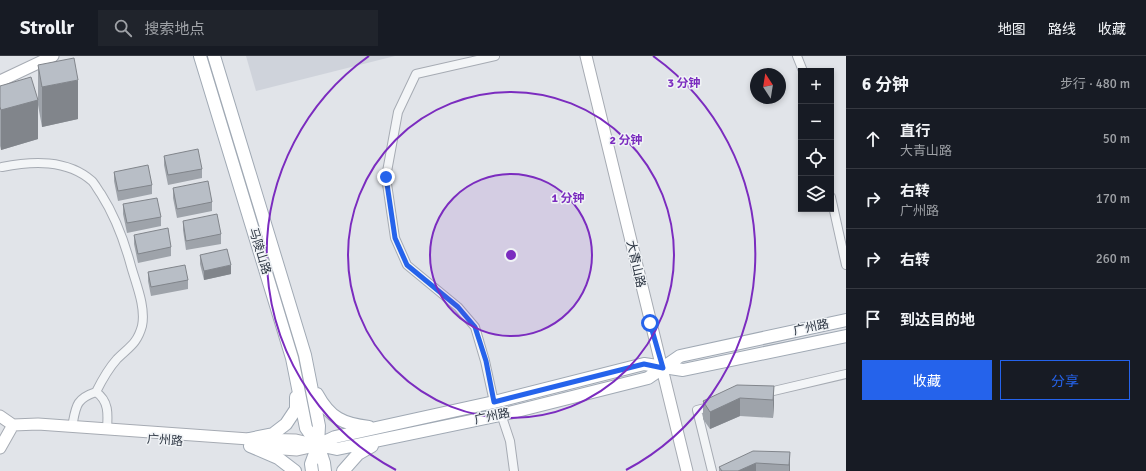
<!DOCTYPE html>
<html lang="zh">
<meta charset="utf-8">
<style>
:root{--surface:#171b24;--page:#20242c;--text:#f1f3f6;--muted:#9ea1a6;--line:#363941;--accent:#2563eb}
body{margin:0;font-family:Signika,"Noto Sans SC",sans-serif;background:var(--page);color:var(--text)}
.controls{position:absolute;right:12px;top:12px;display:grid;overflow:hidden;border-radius:0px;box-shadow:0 2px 6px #0003}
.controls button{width:36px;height:36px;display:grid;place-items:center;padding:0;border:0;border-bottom:1px solid var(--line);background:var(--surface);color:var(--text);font:20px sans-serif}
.compass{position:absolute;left:750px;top:12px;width:36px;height:36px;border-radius:50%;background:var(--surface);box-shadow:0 2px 6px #0003;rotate:348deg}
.stop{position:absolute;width:12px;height:12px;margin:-9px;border:3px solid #2563eb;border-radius:50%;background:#fff}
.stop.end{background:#2563eb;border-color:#fff;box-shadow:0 1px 4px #0008}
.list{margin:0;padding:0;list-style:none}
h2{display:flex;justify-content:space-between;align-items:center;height:52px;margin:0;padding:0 16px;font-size:17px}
h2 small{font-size:13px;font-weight:400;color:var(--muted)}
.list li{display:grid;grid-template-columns:26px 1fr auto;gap:12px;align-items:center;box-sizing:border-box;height:60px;padding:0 16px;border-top:1px solid var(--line)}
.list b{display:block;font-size:15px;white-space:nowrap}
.list p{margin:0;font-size:13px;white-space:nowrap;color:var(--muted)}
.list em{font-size:13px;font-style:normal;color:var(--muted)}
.actions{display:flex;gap:8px;padding:12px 16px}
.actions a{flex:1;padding:9px 0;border:1px solid var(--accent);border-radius:0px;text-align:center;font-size:14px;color:var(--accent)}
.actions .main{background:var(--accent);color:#fff}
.icon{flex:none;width:22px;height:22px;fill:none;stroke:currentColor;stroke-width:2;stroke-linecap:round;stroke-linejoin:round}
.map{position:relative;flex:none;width:846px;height:415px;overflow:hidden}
header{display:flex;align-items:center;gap:24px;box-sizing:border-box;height:56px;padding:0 20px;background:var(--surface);border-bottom:1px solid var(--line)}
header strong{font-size:19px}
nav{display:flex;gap:22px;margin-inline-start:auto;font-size:14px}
.search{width:280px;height:36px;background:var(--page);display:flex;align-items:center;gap:10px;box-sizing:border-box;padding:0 14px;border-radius:0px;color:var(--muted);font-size:15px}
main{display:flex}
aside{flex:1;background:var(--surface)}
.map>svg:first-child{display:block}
.built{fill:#cfd3db}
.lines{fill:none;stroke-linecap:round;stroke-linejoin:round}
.street-casing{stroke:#a6abb3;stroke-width:10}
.secondary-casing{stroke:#a6abb3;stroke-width:13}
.primary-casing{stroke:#a0a9b4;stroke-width:14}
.street{stroke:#f3f5f7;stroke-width:8}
.secondary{stroke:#fff;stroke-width:11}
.primary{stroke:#fff;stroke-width:12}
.wall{fill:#9ea3aa}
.shaded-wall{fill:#81858b}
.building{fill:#b8bec6;stroke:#81858b}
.route{stroke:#2563eb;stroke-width:5}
.ring{fill:none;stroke:#7b2cbf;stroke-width:2}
.labels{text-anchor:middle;stroke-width:3;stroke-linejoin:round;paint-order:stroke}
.street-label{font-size:12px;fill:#2a3340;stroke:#f0f3f6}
.centre{fill:#7b2cbf;stroke:#f0f3f6;stroke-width:2}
.ring-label{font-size:12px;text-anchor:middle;font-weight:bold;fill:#7b2cbf;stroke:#f0f3f6;stroke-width:3;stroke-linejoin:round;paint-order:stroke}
</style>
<header>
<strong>Strollr</strong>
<div class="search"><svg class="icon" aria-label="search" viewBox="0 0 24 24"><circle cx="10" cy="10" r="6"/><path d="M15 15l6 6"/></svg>搜索地点</div>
<nav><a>地图</a><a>路线</a><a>收藏</a></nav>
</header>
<main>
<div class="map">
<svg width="846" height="415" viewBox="0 0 846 415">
<rect width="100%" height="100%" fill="#e1e4e9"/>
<path class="built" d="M246,0h149l-139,35z"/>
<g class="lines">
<defs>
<path id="street" d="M797,0l6,15
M2,111c30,-6 65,-8 90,14 3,3 6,9 9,13 14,22 23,46 30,72 5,18 15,41 11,60 -5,18 -13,21 -25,33 -9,10 -15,21 -21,33
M831,141l15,68
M765,337l81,-19
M494,346l-9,-41 -10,-34 -17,-20 -51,-42 -12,-27 -9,-61 12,-65 18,-38 79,-18
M501,358l9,27 4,30
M72,371c4,-20 3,-28 24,-35 13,9 12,22 11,37
M712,415l-15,-61 16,-4"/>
<path id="secondary" d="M586,0l101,415
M0,25l53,-25
M0,360l13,9 25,-1 211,15 47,1 22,5
M255,391l42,3 18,-4
M0,392l13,-23"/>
<path id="primary" d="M200,0l92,302 14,70 12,17 6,18 1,8
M214,0l91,299 14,71 -1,19 -7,19 1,7
M317,338c13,24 26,30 52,33
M249,383l24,-5 13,-10 10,-15v-12
M318,389l19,4 172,-36 139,-35 32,-22 166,-36
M318,389l17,-8 159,-35 150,-38 39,6 163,-34
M250,390l28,12 17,13
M343,415l15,-17 14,-8"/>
</defs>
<use href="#street" class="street-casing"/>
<use href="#secondary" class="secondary-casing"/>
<use href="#primary" class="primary-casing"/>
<use href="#street" class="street"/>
<use href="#secondary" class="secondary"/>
<use href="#primary" class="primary"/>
</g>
<path class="wall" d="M38,9l40,54 -36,8 -4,-22v34l-37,11 -1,-4v-60l38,13z
M164,100l38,13v9l-34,7 -4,-20z
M114,116l38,13v9l-34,7 -4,-20z
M173,132l39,14v9l-35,7 -4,-20z
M123,148l38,13v9l-34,7 -4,-19z
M183,165l38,13v10l-35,6 -3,-20z
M134,179l37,12v9l-33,7 -4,-19z
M200,199l31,19 -27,6 -4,-16z
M148,216l40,8v9l-37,7 -3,-15z
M774,330v18l-1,14 -33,-2 -30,13 -7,-10v-18z
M790,396v19h-71v-4z"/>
<path class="shaded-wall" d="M78,24v39l-36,8v-40z
M38,44v39l-37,11v-40z
M231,209v9l-27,6v-9z
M774,330v18l-1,14v-18z
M740,342v18l-30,13v-17z
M790,396v19h-1v-6z
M756,407v8h-18z"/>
<path class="building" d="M74,2l4,22 -36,7 -4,-22z
M31,21l7,23 -37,10 -1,-3v-21z
M198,93l4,20 -34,6 -4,-19z
M148,109l4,20 -34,6 -4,-19z
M208,125l4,21 -35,7 -4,-21z
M157,142l4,19 -34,6 -4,-19z
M217,158l4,20 -35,7 -3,-20z
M168,172l3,19 -33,7 -4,-19z
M227,193l4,16 -27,6 -4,-16z
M185,209l3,15 -37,7 -3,-15z
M737,329l37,1 -1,14 -33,-2 -30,14 -7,-11z
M753,395l37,1 -1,13 -33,-2 -18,8h-16l-3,-4z"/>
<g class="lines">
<path class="route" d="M386,121l9,61 12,27 51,42 17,20 11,34 8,41 150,-38 19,4 -13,-45"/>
</g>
<circle cx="511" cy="199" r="81" fill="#7b2cbf" fill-opacity=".12"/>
<g class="ring">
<circle cx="511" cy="199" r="81"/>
<circle cx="511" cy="199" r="163"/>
<path d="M396 414A244 244 0 0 1 369 0M653 0A244 244 0 0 1 626 414"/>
</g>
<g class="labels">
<g class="street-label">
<text transform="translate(260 195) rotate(73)" y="4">马陵山路</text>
<text transform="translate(636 208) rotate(77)" y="4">大青山路</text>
<text transform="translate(811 271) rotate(-12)" y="4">广州路</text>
<text transform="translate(492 360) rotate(-12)" y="4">广州路</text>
<text transform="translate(165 384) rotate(4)" y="4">广州路</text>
</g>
</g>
<circle cx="511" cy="199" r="6" class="centre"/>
<g class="ring-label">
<text x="684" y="31">3 分钟</text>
<text x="626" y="88">2 分钟</text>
<text x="568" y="146">1 分钟</text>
</g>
</svg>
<div class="controls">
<button>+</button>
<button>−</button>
<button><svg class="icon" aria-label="locate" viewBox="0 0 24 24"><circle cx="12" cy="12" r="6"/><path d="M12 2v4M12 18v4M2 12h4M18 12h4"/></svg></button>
<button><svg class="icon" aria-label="layers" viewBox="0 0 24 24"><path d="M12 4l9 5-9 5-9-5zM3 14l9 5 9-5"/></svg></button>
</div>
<svg class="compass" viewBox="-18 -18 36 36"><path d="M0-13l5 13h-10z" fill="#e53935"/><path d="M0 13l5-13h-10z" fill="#9ea1a6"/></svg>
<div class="stop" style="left:650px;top:267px"></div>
<div class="stop end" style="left:386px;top:121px"></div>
</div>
<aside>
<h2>6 分钟<small>步行 · 480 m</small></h2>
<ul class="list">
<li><svg class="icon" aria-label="ahead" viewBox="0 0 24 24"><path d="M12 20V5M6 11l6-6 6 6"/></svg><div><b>直行</b><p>大青山路</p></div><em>50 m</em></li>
<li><svg class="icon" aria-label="right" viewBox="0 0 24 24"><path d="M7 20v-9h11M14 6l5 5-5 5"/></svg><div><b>右转</b><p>广州路</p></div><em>170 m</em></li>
<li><svg class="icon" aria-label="right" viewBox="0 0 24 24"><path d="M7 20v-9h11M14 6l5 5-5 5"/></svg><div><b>右转</b></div><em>260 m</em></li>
<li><svg class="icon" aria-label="arrive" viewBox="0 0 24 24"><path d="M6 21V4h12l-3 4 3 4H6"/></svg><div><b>到达目的地</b></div></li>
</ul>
<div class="actions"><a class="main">收藏</a><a>分享</a></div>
</aside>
</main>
